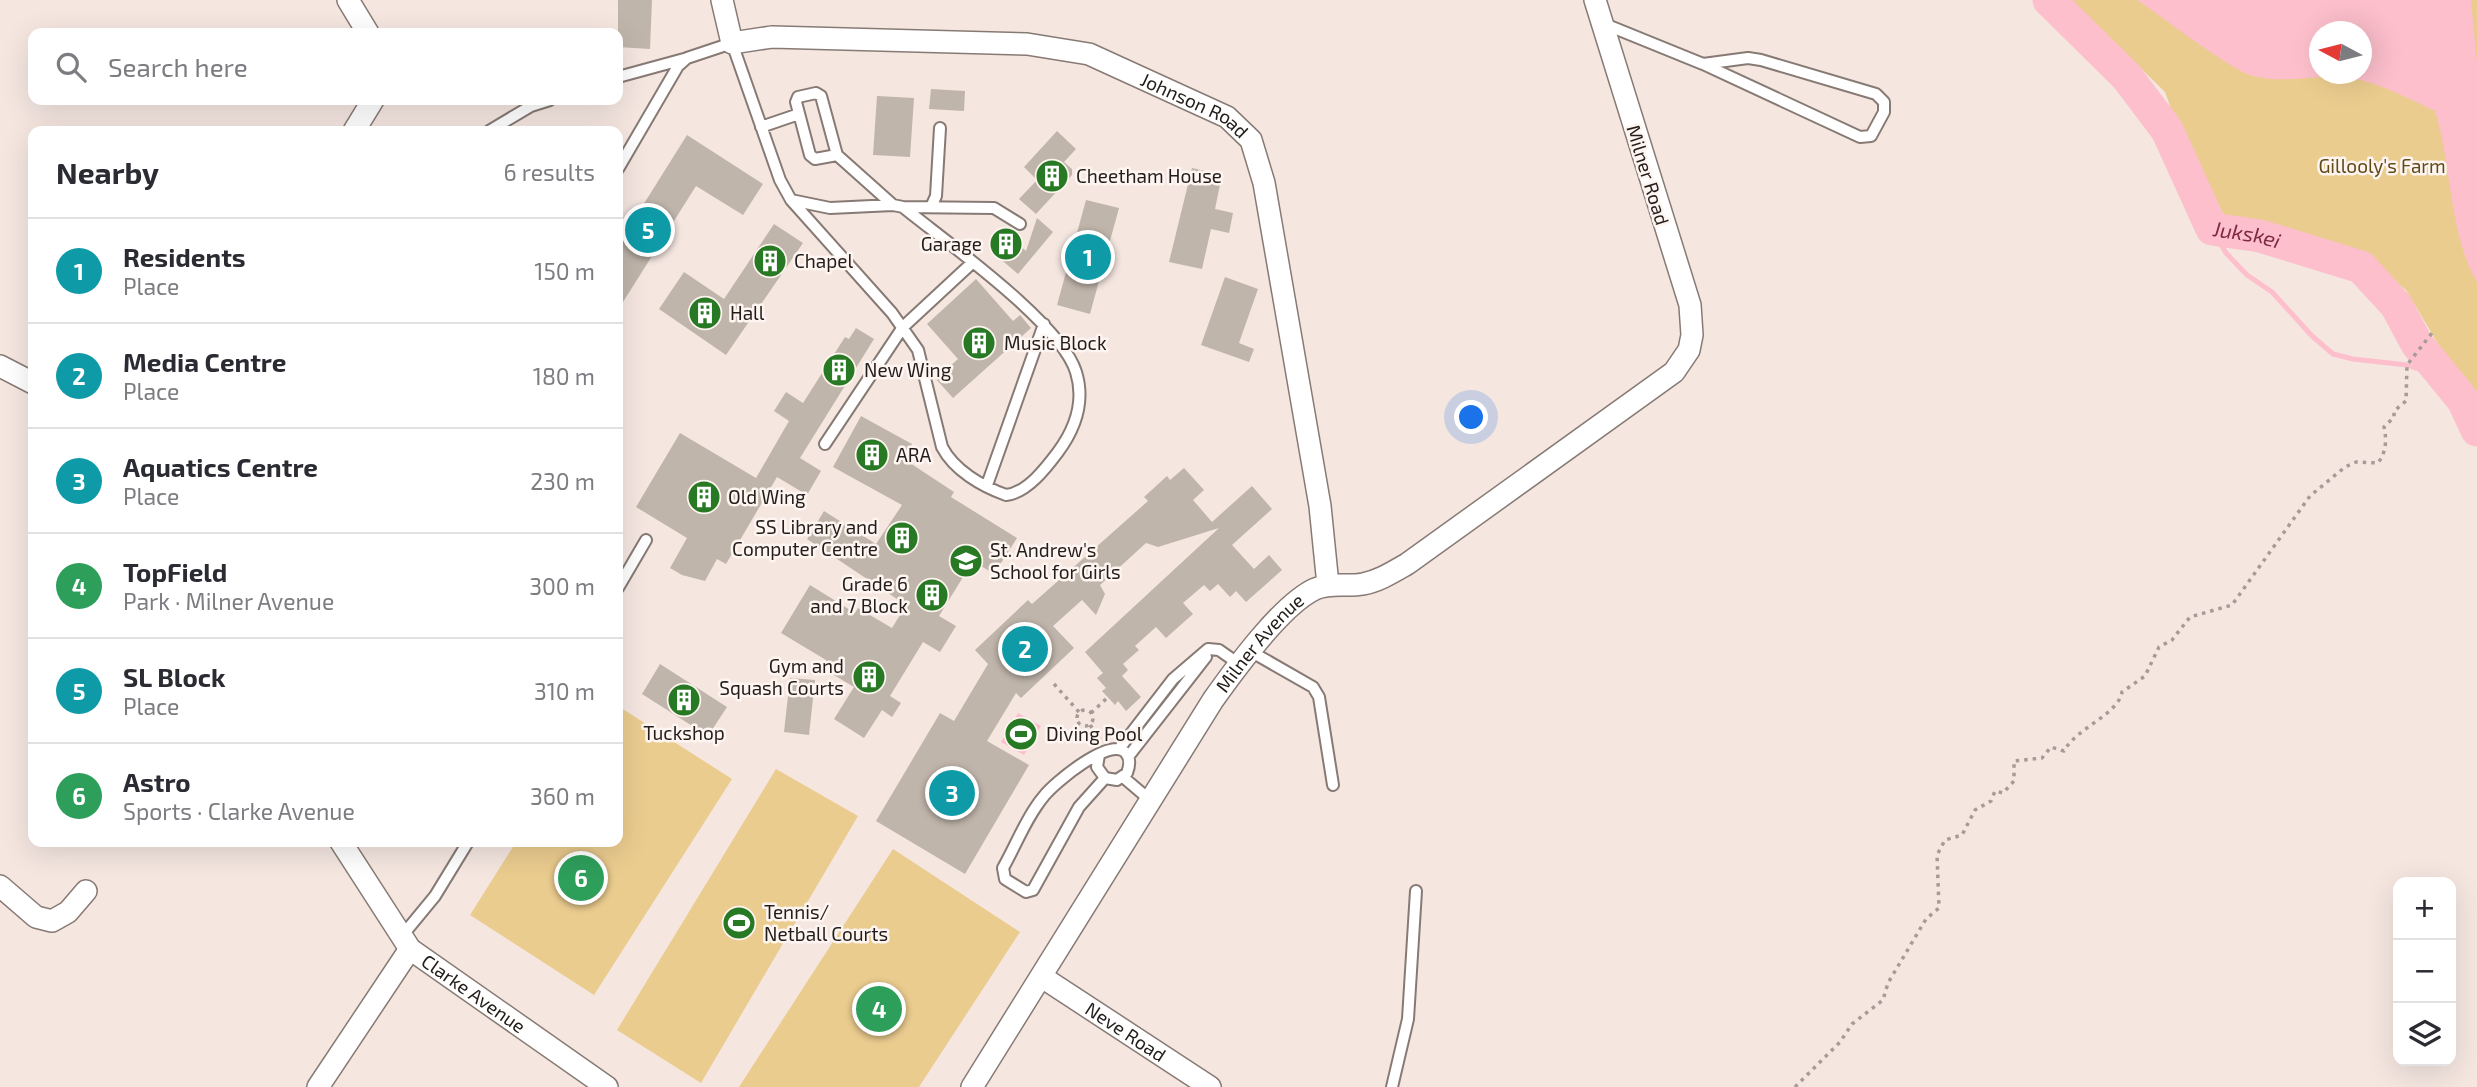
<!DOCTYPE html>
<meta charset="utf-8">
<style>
:root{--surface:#fff;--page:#f2f2f3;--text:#2b2b33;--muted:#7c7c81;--line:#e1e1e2;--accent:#b45309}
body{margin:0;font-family:"Exo 2",sans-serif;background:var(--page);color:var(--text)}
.controls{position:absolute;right:21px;bottom:21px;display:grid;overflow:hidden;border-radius:14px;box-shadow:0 7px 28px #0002}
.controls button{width:63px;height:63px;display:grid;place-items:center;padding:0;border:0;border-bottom:2px solid var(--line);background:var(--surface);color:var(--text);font:35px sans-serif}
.compass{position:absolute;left:2309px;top:21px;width:63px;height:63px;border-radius:50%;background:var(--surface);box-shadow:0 7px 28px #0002;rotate:277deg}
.you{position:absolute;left:1472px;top:418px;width:24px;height:24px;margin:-18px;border:5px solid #fff;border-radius:50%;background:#1a73e8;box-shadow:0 0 0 10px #1a73e833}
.badge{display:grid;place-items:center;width:46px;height:46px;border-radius:50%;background:var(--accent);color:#fff;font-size:23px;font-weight:700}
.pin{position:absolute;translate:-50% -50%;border:4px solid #fff;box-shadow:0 2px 7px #0006}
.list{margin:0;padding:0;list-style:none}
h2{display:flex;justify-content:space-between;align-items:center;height:91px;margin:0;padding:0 28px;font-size:30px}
h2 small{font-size:23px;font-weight:400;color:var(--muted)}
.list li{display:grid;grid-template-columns:46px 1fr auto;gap:21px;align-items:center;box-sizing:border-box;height:105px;padding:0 28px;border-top:2px solid var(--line)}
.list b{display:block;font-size:26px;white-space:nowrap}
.list p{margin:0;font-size:23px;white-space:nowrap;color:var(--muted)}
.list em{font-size:23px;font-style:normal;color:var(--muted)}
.icon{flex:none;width:38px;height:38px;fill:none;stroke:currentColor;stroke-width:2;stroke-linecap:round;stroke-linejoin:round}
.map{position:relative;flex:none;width:2477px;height:1087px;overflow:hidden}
.search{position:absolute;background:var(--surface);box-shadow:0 7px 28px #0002;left:28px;top:28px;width:595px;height:77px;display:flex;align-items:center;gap:18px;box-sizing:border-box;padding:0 24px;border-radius:14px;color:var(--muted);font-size:26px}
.panel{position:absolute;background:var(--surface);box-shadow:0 7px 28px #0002;left:28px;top:126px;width:595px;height:721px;border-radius:14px}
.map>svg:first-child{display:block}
.green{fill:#ebcc8f;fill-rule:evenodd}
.water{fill:#fcbfcb;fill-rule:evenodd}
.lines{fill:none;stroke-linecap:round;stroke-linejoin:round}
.stream{stroke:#fcbfcb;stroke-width:5}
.river{stroke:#fcbfcb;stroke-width:33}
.building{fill:#c0b5ab}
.service-casing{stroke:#877a74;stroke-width:14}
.minor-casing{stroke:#877a74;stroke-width:24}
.path{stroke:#a69b96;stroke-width:3.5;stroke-dasharray:3.5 5;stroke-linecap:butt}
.service{stroke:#fff;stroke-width:10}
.minor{stroke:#fff;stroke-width:21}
.labels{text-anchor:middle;stroke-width:5;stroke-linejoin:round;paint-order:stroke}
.street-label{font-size:19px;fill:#221d1a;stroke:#fef5f1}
.park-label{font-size:19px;fill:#604a19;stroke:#fef5f1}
.poi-label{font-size:19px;fill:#221d1a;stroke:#fef5f1;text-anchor:start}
.water-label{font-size:21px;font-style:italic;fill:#7f2a43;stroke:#fef5f1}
</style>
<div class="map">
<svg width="2477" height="1087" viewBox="0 0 2477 1087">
<rect width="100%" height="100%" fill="#f5e6e0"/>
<path class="green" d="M2071,0h406v410l-71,-120 -33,-26 -62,-21 -57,-12 -28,-14 -19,-24 -18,-35 -24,-66zM2320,32h42v42h-42z
M618,706l114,73 -138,216 -124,-80 46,-73h102z
M776,769l82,47 -157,267 -84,-53z
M893,849l127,83 -101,155h-180z"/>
<path class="water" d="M2137,0h334l6,62v220c-28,-47 -25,-117 -42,-171 -29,-13 -63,-33 -95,-34 -31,-2 -73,10 -101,-7 -35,-20 -68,-47 -102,-70zM2320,32h42v42h-42z
M1018,713l23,13 -17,29 -23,-13z"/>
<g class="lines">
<path class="stream" d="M2212,229l14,24 21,22 25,17 40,44 21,18 20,5 54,6 34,12 22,23"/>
<path class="river" id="s1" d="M2049,0l78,77 40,53 45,99 48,7 101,31 35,38 21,39 46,56 14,30"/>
</g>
<path class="building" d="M618,0h34l-2,49 -32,-2z
M931,89l34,2 -1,20 -35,-2z
M877,96l37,2 -4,59 -37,-2z
M1057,131l19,18 -12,13 8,7v6l-36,39 -17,-15 18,-19 -13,-13z
M687,135l76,49 -20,31 -47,-29 -78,124v-65z
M1192,168l30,7 -7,34 18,4 -4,20 -18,-4 -9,40 -33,-7z
M1086,200l33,8 -29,106 -33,-9z
M1037,218l16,14 -35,42 -28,-24 14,-18 22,19z
M774,224l29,19 -77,112 -67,-46 25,-37 40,27z
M1225,277l33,12 -19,54 15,6 -5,13 -48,-17z
M976,279l37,42 7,-6 11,13 -78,70 -17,-19 22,-20 -31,-35z
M856,328l18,11 -74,119 21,13 -14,24 -30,-18 -51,87 -9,-5 -12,22 -23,-6 -12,-7 17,-30 -51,-31 44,-74 76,45 33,-57 -15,-10 12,-19 17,11 42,-66 4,2z
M861,416l51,28 -8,15 50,33 -3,5 66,41 -23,36 -21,-13 -34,55 17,10 -16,26 -17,-10 -33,54 11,7 -9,14 -10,-7 -18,28 -30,-19 20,-32 -32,-19 4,-8 -45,-27 29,-48 45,28 3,-5 34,20 14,-23 -99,-66 17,-28 52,33 26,-39 -69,-38z
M1184,468l20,22 -11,10 19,22 40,-36 20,23 -40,36 22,24 15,-14 13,15 -36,32 -10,-11 -6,6 -12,-13 -8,7 -6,-6 -21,18 10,11 -27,24 -10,-11 -21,19 4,4 -16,14 5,6 -6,6 19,21 -15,14 -8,-10 -3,4 -13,-14 4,-3 -9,-10 6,-5 -18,-21 134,-124 -61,19 -12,-4 -46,42 5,9 -9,21 -14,-15 -29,26 21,22 -53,50 -5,-5 -29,48 42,24 -64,109 -89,-53 64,-108 14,8 34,-57 -13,-14 53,-50 4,4 116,-103 -4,-4 23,-21 3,4z
M660,664l67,43 -19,29 -66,-42z
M790,678l25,2 -6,55 -25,-3z"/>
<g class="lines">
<defs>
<path id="service" d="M1602,23l101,41 157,73 11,-1 13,-24v-10l-8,-8 -115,-34 -13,-2 -45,6
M618,77l66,-18
M761,127l38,-13
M489,131l42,-25 19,-6
M837,155l-22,4 -5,-4 -14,-53 2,-5 18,-4 5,3 16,59 56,50
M618,169l60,-103 9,-8 45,-15 48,137 11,20 101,113 26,37 24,97c12,23 39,39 64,48 21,-2 40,-27 52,-43 17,-23 27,-51 18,-80 -15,-49 -130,-130 -173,-165l-10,-2 -63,3 -39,-8
M903,207l91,1 26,16
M931,207l5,-11 4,-68
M825,444l78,-117 69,-64
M987,485l57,-161
M618,588l28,-48
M1250,651l63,36 6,10 14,88
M1119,749l54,-70 35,-30 11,1 20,14
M1099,755l-2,12 8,11 12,2 10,-7c3,-8 4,-15 -2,-21 -15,-15 -70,30 -81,44 -17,20 -28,49 -41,72l2,11 21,13 7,-2 46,-83 26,-29
M1128,757l78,-100
M1123,777l27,23
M402,936l33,-40 33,-54
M1392,1087l16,-68 8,-128"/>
<g id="minor">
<path d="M348,0l20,33"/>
<path id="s2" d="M722,0l10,43 40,-6 255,7 62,10 138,63 24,23 13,43 56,323 8,79"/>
<path d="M354,131l19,-31"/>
<path d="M0,366l33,17"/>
<path id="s3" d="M341,842l69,107 197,138"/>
<path d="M0,886l36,31 16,4 16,-9 18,-21"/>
<path id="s4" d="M1042,977l168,110"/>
<path d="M318,1087l92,-138"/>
<path id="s5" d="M972,1087l241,-387c22,-31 68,-95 102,-111 15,-7 32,-2 48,-5 16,-3 30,-12 44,-20l267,-192 15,-22 3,-15 -2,-30 -95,-305"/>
</g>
</defs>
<use href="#service" class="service-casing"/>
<use href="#minor" class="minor-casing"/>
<path class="path" d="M1054,684l25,28
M1077 718a8 8 0 1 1 16 0a8 8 0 1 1-16 0Z
M1091,713l15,-14
M1090,725l10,14
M1795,1087l45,-45 12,-18 31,-24 5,-17 38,-64 13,-11 -2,-53 8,-15 17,-5 13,-25 16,-9 4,-10 8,2 11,-12v-20l28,-3 9,-11 13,4c12,-23 54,-36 58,-59l23,-16 14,-29 13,-7 18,-23 42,-12 78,-109 35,-29 11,-5 22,1c8,-11 9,-22 6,-36l10,-10v-6l12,-10 1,-36 25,-32"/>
<use href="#service" class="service"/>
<use href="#minor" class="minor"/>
</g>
<defs>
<symbol id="building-disc" viewBox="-11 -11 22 22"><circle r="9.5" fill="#287923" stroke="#fef5f1"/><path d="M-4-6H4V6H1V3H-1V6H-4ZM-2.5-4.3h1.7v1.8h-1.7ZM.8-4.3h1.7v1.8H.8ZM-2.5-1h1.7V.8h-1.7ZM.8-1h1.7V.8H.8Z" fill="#fff"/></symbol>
<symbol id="school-disc" viewBox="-11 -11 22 22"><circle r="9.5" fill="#287923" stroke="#fef5f1"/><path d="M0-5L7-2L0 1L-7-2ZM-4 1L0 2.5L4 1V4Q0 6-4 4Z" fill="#fff"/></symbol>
<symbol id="stadium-disc" viewBox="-11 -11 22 22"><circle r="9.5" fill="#287923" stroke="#fef5f1"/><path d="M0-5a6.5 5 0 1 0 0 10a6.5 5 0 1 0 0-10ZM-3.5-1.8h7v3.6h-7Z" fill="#fff"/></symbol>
</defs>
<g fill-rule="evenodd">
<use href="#building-disc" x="1033" y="157" width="38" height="38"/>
<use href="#building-disc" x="987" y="225" width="38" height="38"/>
<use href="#building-disc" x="751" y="242" width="38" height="38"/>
<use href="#building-disc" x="686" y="294" width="38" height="38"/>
<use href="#building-disc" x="960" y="324" width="38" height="38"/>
<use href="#building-disc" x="820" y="351" width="38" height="38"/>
<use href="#building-disc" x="853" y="436" width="38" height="38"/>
<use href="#building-disc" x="685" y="478" width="38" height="38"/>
<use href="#building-disc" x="883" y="519" width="38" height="38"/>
<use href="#school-disc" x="947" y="542" width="38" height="38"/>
<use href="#building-disc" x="913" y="576" width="38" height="38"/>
<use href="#building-disc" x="850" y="658" width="38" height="38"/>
<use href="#building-disc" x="665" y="681" width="38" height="38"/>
<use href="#stadium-disc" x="1002" y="715" width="38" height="38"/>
<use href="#stadium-disc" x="720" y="904" width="38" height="38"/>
</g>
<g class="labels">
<g class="street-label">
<text dy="7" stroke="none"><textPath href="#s2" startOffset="520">Johnson Road</textPath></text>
<text transform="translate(1648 175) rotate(73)" y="7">Milner Road</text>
<text dy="7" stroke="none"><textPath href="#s5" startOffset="530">Milner Avenue</textPath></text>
<text dy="7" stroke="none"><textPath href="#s3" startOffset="205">Clarke Avenue</textPath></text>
<text dy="7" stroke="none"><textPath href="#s4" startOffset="100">Neve Road</textPath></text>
</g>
<g class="park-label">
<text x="2382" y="173">Gillooly's Farm</text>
</g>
<g class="poi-label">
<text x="1076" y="183">Cheetham House</text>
<text x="982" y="251" text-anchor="end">Garage</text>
<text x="794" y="268">Chapel</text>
<text x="730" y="320">Hall</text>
<text x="1004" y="350">Music Block</text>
<text x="864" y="377">New Wing</text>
<text x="896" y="462">ARA</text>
<text x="728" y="504">Old Wing</text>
<text x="878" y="534" text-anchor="end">SS Library and<tspan x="878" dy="22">Computer Centre</tspan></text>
<text x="990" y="557">St. Andrew's<tspan x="990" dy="22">School for Girls</tspan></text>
<text x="908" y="591" text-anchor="end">Grade 6<tspan x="908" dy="22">and 7 Block</tspan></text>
<text x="844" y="673" text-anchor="end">Gym and<tspan x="844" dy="22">Squash Courts</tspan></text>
<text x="684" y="740" text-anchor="middle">Tuckshop</text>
<text x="1046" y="741">Diving Pool</text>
<text x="764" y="919">Tennis/<tspan x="764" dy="22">Netball Courts</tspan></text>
</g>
<g class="water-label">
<text dy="7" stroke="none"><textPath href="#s1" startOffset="320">Jukskei</textPath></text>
</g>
</g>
</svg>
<div class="controls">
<button>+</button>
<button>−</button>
<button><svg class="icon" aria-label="layers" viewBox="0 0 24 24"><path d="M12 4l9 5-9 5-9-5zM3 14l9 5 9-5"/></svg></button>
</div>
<svg class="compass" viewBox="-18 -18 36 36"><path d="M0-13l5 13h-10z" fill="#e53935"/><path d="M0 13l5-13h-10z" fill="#7c7c81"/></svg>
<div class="you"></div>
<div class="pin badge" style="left:1088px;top:257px;background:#0f9aa8">1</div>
<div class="pin badge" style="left:1025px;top:649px;background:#0f9aa8">2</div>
<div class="pin badge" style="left:952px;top:793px;background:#0f9aa8">3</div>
<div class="pin badge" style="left:879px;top:1009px;background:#2e9e5b">4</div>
<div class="pin badge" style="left:648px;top:230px;background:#0f9aa8">5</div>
<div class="pin badge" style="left:581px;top:878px;background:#2e9e5b">6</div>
<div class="search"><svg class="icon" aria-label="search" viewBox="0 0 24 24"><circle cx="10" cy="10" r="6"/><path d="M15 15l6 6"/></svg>Search here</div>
<section class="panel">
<h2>Nearby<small>6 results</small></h2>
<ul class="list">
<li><span class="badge" style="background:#0f9aa8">1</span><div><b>Residents</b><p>Place</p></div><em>150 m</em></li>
<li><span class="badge" style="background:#0f9aa8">2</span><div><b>Media Centre</b><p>Place</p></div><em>180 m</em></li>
<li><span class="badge" style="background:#0f9aa8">3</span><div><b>Aquatics Centre</b><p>Place</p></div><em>230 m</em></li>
<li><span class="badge" style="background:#2e9e5b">4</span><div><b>TopField</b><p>Park · Milner Avenue</p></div><em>300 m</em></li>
<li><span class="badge" style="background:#0f9aa8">5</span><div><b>SL Block</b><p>Place</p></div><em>310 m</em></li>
<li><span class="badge" style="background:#2e9e5b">6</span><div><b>Astro</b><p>Sports · Clarke Avenue</p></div><em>360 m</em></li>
</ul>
</section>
</div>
